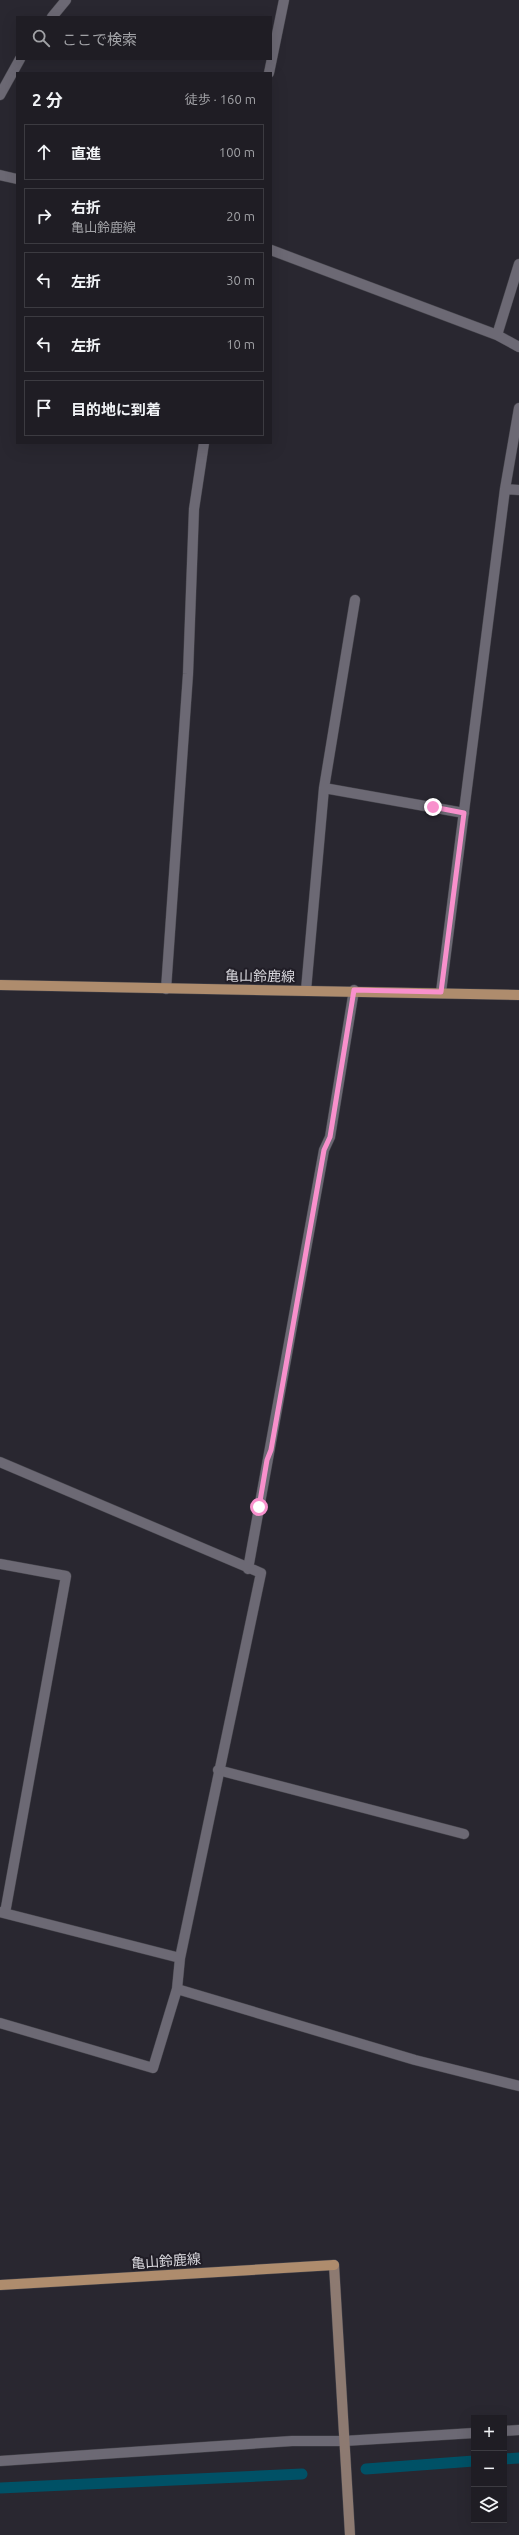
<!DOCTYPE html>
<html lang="ja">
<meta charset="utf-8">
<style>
:root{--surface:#1f1d24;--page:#2c2a31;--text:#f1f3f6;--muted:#a1a2a6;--line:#3c3b41}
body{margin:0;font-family:Ubuntu,"Noto Sans JP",sans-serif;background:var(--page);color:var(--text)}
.controls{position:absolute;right:12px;bottom:12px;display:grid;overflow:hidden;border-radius:0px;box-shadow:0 4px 16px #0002}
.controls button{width:36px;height:36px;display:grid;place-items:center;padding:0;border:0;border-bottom:1px solid var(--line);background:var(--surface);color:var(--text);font:20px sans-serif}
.stop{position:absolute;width:12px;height:12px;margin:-9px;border:3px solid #f890cc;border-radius:50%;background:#fff}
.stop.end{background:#f890cc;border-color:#fff;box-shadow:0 1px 4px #0008}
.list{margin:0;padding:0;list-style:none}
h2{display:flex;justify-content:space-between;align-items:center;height:52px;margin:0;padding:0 16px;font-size:17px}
h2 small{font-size:13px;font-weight:400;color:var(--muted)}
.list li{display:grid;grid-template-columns:26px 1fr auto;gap:12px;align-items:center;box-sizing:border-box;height:56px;margin:0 8px 8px;padding:0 8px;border:1px solid var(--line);border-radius:0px}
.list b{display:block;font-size:15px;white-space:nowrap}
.list p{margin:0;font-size:13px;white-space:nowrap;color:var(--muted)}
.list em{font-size:13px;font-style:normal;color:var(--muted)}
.icon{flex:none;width:22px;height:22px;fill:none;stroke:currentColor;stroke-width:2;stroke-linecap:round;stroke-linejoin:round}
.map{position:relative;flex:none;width:519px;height:2535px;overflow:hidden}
.search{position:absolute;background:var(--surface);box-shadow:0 4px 16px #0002;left:16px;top:16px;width:256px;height:44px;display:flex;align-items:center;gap:10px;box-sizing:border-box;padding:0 14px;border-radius:0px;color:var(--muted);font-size:15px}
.panel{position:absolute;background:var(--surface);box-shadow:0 4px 16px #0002;left:16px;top:72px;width:256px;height:372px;border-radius:0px}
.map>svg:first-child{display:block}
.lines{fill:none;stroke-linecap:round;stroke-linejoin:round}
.stream{stroke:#005166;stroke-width:11}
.lane-casing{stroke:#45444b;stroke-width:11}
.street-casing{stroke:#45444b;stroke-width:11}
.secondary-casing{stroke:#45444b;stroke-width:11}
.primary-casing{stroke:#45444b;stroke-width:11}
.lane{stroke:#6c6974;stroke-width:10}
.street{stroke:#6c6974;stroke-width:10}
.secondary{stroke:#8d7a71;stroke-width:10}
.primary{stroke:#ae8c6d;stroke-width:10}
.route{stroke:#f890cc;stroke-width:5}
.labels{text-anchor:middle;stroke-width:4;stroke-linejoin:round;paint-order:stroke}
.street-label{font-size:14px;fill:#d8d7dd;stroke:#201d26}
</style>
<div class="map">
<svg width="519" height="2535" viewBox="0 0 519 2535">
<rect width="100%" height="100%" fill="#292730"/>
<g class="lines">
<path class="stream" d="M504,2459l15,-1
M366,2469l108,-8
M0,2488l302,-14"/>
<defs>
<path id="lane" d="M324,788l140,25
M306,990l18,-202 31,-188"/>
<path id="street" d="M52,17l14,-17
M269,73l15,-73
M0,95l20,-36
M0,175l17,4
M271,250l226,85 22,12
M497,335l22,-71
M505,489l14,1
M166,989l22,-315 6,-165 10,-66
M441,992l64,-503 14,-81
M0,1462l261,111 -81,385 -3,31 -24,79 -153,-45
M0,1564l66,12 -61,337
M248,1569l76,-419 6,-13 24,-147
M218,1770l246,64
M0,1912l180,46
M177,1989l238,71 104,26
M504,2431l15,-1
M0,2461l292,-20h52l130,-8"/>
<path id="secondary" d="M334,2265l16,270"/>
<path id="primary" d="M0,985l519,10
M0,2285l334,-20"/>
</defs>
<use href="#lane" class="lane-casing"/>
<use href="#street" class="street-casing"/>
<use href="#secondary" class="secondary-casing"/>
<use href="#primary" class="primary-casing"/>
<use href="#lane" class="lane"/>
<use href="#street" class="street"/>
<use href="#secondary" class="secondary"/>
<use href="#primary" class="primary"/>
</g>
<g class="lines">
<path class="route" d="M259,1507l8,-47 4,-10 53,-300 6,-13 24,-147 87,2 23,-179 -31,-6"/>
</g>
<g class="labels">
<g class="street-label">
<text transform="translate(260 976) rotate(1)" y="5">亀山鈴鹿線</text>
<text transform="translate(166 2261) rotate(-4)" y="5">亀山鈴鹿線</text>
</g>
</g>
</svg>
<div class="controls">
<button>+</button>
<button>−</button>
<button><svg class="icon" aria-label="layers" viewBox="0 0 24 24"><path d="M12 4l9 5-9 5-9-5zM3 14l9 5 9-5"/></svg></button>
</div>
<div class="stop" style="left:259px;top:1507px"></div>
<div class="stop end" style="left:433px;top:807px"></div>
<div class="search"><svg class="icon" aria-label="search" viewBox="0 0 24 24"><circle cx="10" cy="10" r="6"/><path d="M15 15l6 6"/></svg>ここで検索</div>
<section class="panel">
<h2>2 分<small>徒歩 · 160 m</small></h2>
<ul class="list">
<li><svg class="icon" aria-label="ahead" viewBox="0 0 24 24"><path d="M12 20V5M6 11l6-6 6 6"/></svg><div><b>直進</b></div><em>100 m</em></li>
<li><svg class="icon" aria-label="right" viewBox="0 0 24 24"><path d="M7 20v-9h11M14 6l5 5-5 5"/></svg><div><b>右折</b><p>亀山鈴鹿線</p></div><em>20 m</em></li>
<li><svg class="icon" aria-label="left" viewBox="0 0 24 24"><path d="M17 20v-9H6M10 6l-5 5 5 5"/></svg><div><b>左折</b></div><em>30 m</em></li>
<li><svg class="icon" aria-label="left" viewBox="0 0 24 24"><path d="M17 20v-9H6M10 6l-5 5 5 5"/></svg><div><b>左折</b></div><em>10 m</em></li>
<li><svg class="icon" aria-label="arrive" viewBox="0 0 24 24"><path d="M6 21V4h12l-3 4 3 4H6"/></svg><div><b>目的地に到着</b></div></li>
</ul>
</section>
</div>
